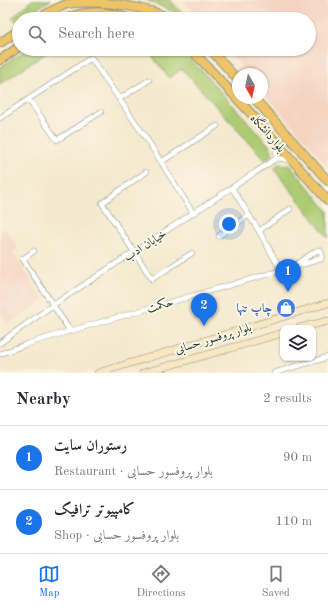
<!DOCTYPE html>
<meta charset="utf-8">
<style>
:root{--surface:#fff;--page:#f7f7f7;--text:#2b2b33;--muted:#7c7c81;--line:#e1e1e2;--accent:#1a73e8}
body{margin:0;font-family:"Old Standard TT",Amiri,serif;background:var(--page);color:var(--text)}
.controls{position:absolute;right:12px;bottom:12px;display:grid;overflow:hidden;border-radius:8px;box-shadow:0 1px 3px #0004}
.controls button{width:36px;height:36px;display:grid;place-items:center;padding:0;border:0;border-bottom:1px solid var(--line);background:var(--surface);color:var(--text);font:20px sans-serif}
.compass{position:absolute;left:232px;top:68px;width:36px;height:36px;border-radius:50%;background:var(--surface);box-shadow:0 1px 3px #0004;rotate:171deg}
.you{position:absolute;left:229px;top:224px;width:14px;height:14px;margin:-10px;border:3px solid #fff;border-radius:50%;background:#1a73e8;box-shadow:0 0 0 6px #1a73e833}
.badge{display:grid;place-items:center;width:26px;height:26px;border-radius:50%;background:var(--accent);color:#fff;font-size:13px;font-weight:700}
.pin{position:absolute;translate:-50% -33px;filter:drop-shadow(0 1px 2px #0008)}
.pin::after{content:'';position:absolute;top:21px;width:14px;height:12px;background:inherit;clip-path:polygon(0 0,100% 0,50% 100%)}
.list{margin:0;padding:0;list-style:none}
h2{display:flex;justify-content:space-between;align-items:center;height:52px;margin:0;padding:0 16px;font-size:17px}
h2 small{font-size:13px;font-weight:400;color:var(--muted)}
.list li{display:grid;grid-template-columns:26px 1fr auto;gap:12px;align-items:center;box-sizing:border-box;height:64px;padding:0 16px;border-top:1px solid var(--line)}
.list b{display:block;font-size:15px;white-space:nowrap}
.list p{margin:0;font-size:13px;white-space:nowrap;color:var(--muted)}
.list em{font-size:13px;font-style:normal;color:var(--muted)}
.icon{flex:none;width:22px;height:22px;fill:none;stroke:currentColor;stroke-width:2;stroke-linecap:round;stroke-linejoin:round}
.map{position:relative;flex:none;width:328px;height:373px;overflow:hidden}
.search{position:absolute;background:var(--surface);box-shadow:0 1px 3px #0004;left:12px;right:12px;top:12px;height:44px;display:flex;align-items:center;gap:10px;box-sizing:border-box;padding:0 14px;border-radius:22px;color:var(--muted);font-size:15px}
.sheet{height:180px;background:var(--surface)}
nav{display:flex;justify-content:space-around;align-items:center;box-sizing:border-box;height:56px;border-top:1px solid var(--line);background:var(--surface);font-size:11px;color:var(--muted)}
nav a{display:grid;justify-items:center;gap:2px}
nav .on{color:var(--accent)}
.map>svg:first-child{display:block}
.built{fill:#f5d3c2}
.grass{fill:url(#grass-tufts);stroke:#668454}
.green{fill:#adcb73;stroke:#668454}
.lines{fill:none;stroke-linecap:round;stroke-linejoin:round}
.street-casing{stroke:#8a9381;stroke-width:6}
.secondary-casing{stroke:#8a9381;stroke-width:8}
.primary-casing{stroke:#8a9381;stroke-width:10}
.street{stroke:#fff;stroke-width:5}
.secondary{stroke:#f9e7c3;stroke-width:7}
.primary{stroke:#efc469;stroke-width:8}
.labels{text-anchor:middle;stroke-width:4;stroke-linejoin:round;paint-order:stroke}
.street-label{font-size:12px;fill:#1f3d34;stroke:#fcf5e5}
.shop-label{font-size:12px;font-weight:bold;fill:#366cbe;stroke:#fcf5e5;text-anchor:end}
</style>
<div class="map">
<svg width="328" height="373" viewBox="0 0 328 373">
<defs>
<pattern id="grass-tufts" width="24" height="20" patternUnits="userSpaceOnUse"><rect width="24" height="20" fill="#adcb73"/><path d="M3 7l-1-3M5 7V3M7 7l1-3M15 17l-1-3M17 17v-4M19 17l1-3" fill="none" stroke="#8ca65f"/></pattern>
</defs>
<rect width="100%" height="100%" fill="#fcf5e5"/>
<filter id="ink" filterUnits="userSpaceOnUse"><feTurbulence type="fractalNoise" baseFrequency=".025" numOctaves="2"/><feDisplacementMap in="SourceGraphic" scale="8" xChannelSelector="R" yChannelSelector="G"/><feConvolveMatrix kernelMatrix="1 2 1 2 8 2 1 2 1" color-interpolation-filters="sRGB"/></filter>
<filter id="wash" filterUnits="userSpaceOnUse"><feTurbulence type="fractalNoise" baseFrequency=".012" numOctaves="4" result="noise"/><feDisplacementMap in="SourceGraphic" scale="16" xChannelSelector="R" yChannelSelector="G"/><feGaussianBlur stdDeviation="0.9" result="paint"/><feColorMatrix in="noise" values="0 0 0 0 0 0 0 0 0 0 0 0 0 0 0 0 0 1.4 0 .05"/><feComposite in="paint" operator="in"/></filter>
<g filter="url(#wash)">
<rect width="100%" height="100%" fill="#f4e9ce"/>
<path class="built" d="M184,0h144v166l-66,-76v-16h-14l-21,-25h82v-30h-108z
M6,228l12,20 -5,4 31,48 -36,24 -8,-13v-79z"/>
<path class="grass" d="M32,0h19l-36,21 -3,-3z
M147,0h23l13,14v2z"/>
<path class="green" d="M28,49h24l-52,35v-17z
M142,49h36l24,22 64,71 5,6 2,6 -8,6 -83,-91 -13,9 -21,-27z
M278,164l12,1 38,46v27l-52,-67 -1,-4z"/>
</g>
<g filter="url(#ink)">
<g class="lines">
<defs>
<path id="street" d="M119,99l30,-19
M29,100l28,40 44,-28
M0,118l91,-60 55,80 47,75
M275,142l2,16
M277,158l12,2 2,1
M161,162l56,-36
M146,172l-44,31 50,76 40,-26
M232,188l27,43 22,39
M259,231l31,-22
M219,236l30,-21
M34,251l-11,8 47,72
M0,343l53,-38 224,-147
M0,354l27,-10 43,-13 251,-72 1,-5 -2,-4 -4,1 -24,16
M274,373l54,-16"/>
<path id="secondary" d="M299,328l29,-7
M98,373l230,-70
M143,373l140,-40"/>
<path id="primary" d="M36,19c10,-5 20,-11 31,-15 27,-4 78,1 103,15
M65,19c20,-10 45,-8 66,0
M0,43l19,-13
M190,49l12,12 54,58 72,82
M210,49l28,31
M0,60l19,-13
M254,98l74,83"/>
</defs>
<use href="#street" class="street-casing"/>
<use href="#secondary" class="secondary-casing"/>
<use href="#primary" class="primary-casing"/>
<use href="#street" class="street"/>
<use href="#secondary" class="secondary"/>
<use href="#primary" class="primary"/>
</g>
</g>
<defs>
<symbol id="shop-disc" viewBox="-11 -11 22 22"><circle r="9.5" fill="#3f7fe0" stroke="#fcf5e5"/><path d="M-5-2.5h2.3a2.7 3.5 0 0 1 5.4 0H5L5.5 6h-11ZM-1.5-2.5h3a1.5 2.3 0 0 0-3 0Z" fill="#fff"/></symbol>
</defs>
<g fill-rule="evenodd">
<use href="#shop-disc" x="275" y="297" width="22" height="22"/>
</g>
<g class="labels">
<g class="street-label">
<text transform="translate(268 133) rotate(49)" y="4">بلواردانشگاه</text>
<text transform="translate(145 245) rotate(-33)" y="4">خیابان ادب</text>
<text transform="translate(160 305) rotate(-16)" y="4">حکمت</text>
<text transform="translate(213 338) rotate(-17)" y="4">بلوار پروفسور حسابی</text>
</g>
<g class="shop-label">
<text x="272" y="312">چاپ تنها</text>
</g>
</g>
</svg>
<div class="controls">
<button><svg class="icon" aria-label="layers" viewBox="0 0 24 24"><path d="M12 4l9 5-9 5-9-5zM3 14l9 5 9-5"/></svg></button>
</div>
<svg class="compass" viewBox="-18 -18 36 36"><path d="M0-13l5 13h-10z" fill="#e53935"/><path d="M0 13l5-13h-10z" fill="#7c7c81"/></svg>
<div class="you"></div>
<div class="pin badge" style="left:288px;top:292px">1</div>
<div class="pin badge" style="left:204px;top:326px">2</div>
<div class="search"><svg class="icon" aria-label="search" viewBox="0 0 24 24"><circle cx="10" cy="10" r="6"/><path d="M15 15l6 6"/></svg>Search here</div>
</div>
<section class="sheet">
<h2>Nearby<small>2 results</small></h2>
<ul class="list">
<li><span class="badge">1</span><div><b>رستوران سایت</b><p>Restaurant · بلوار پروفسور حسابی</p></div><em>90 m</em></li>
<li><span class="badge">2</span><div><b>کامپیوتر ترافیک</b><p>Shop · بلوار پروفسور حسابی</p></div><em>110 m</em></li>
</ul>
</section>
<nav>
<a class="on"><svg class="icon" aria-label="map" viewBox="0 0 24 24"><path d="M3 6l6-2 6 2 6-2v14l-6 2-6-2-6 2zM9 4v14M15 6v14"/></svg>Map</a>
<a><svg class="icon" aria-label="directions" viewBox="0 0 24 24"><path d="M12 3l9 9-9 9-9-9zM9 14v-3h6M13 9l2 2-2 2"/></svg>Directions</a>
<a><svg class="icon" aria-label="saved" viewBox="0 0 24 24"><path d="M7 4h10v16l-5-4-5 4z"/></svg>Saved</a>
</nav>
